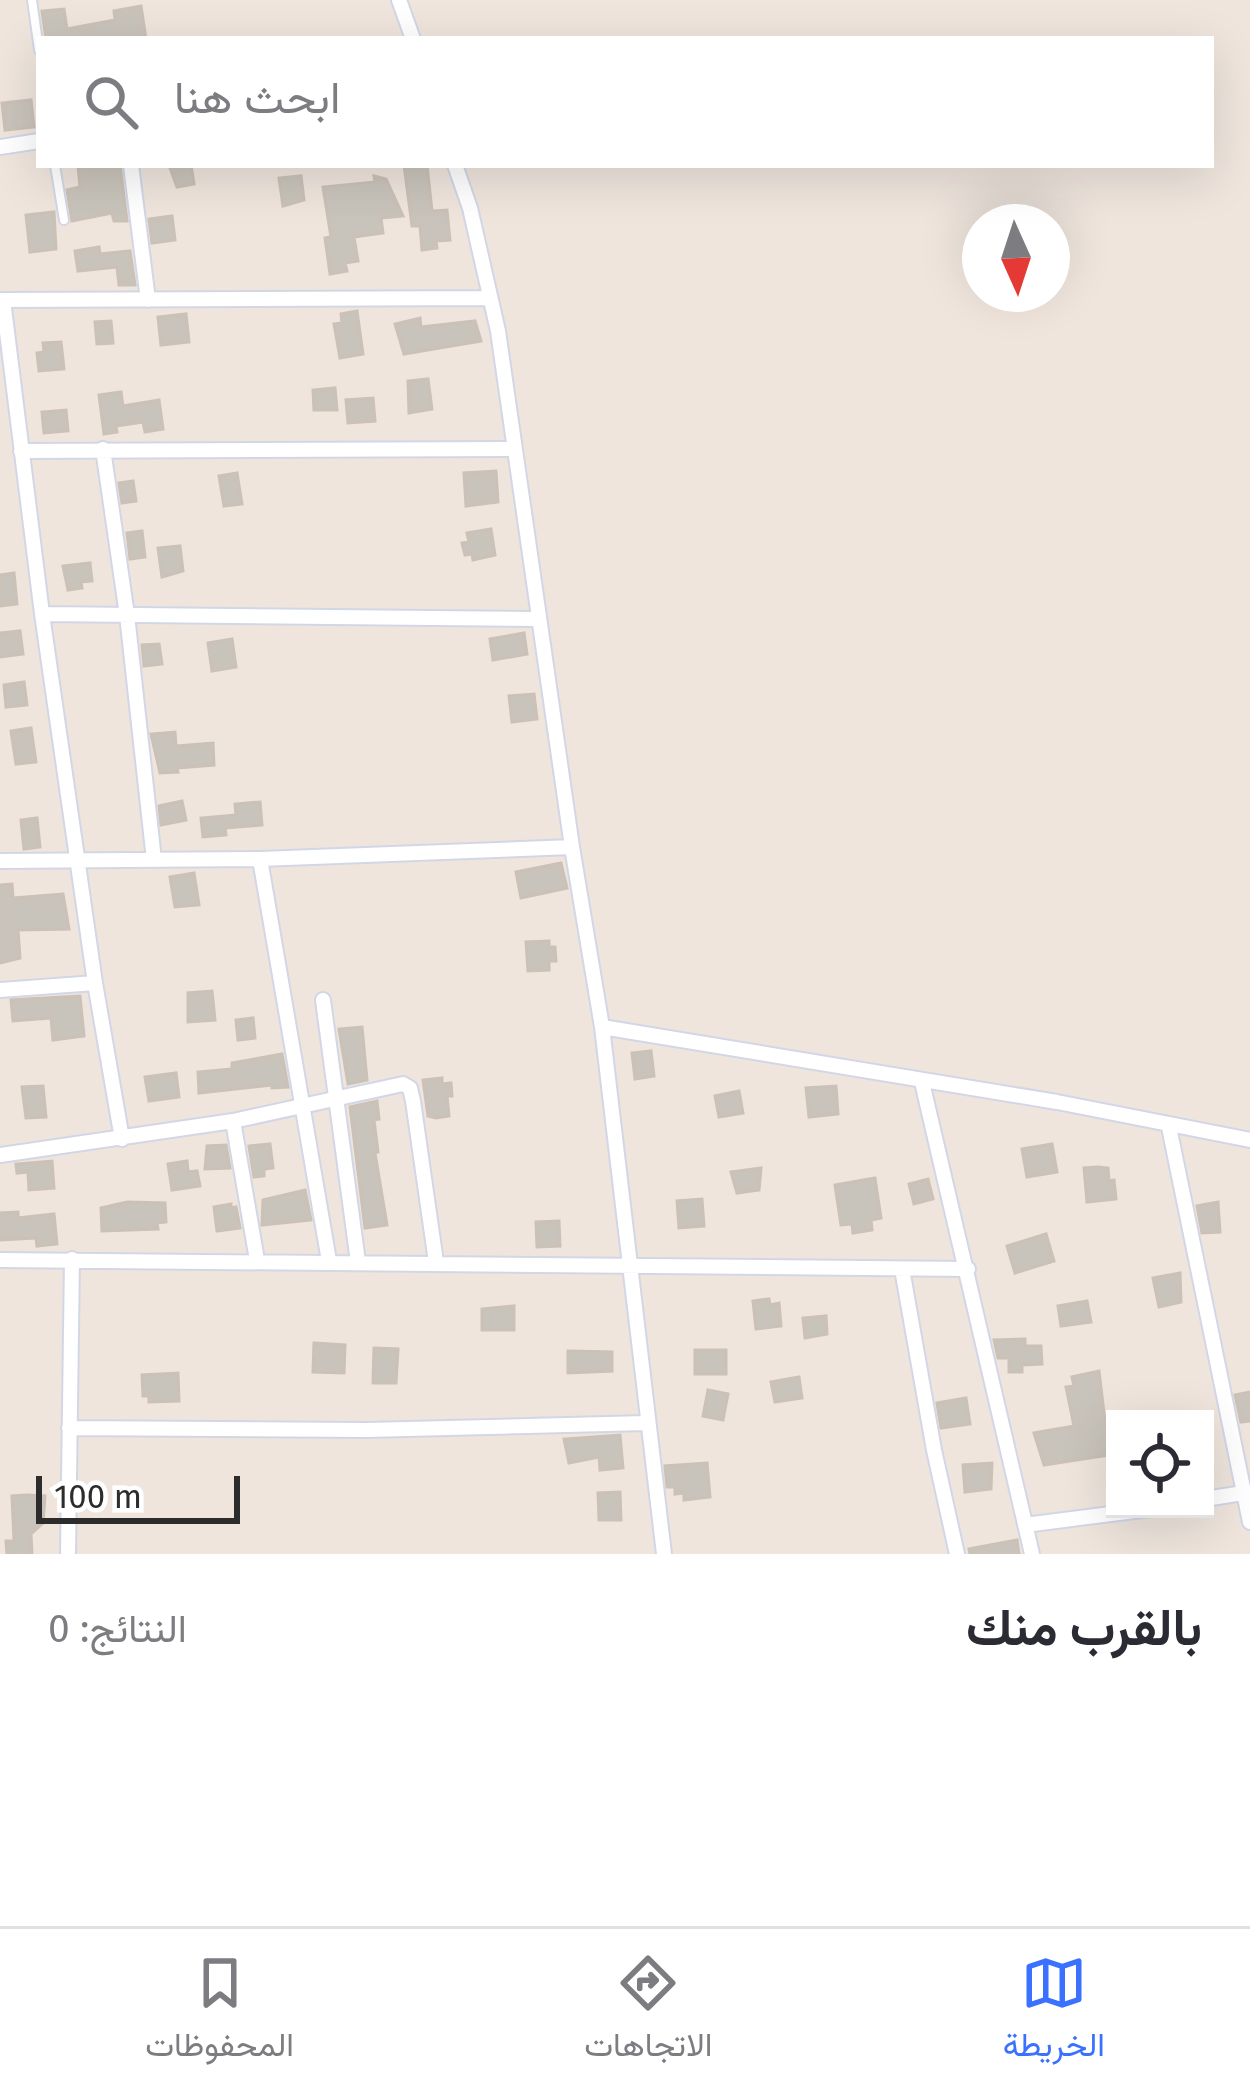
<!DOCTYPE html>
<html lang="ar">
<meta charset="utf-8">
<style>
:root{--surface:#fff;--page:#f7f7f7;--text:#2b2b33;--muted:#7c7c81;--line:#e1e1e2;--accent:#3a71ff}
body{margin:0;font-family:"Fira Sans",Vazirmatn,sans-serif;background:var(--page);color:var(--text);direction:rtl}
.controls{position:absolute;right:36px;bottom:36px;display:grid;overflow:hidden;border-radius:0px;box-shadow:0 12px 48px #0002}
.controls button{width:108px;height:108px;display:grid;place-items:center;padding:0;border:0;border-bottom:3px solid var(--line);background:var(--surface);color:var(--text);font:60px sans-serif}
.compass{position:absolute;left:962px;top:204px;width:108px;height:108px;border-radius:50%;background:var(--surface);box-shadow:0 12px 48px #0002;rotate:177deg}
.scale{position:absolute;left:36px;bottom:30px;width:204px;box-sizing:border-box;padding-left:12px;border:6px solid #2c2c2c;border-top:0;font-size:33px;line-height:42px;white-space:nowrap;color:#2c2c2c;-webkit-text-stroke:9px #fff;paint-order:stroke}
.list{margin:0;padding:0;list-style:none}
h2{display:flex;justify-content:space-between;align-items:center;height:156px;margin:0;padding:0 48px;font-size:51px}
h2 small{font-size:39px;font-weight:400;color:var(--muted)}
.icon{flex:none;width:66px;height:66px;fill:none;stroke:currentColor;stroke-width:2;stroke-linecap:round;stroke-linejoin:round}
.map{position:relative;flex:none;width:1250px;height:1554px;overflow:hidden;direction:ltr}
.search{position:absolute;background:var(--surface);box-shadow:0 12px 48px #0002;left:36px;right:36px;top:36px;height:132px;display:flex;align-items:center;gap:30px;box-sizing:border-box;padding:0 42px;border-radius:0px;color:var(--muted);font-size:45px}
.sheet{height:372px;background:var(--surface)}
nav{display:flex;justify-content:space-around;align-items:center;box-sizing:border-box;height:168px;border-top:3px solid var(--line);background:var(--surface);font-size:33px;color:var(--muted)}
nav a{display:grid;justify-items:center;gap:6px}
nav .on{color:var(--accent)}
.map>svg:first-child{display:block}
.building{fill:#c9c4bb;stroke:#cbc1b6;stroke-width:3}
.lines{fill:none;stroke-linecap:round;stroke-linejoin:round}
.lane-casing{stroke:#d2d7e6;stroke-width:12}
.street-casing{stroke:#d2d7e6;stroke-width:18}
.lane{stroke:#fff;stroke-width:8}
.street{stroke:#fff;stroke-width:14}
</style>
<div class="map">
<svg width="1250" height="1554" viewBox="0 0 1250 1554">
<rect width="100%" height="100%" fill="#efe5dd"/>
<path class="building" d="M141,6l5,33h-100l-4,-28 22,-2 3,20 48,-9 -1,-9z
M31,100l3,27 -29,3 -3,-27z
M87,165h33l7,56h-13l-2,-8 -40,8 -5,-31 13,-3 -2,-21z
M169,165h22l3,19 -17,3z
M404,165h23l5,46 15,-1 3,30 -14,1 1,7 -15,2 -2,-24h-8z
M301,176l3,24 -21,6 -4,-28z
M374,176l12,3 17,37 -22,2 2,15 -29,4 4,24 -13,2 2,8 -17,3 -5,-36 6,-1 -8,-50 52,-5z
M54,212l2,37 -26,3 -4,-37z
M172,216l3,24 -23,3 -3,-24z
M99,247l1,7 30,-3 5,34h-16l-2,-18 -39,4 -3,-20z
M357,311l6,43 -23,4 -6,-34 8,-1 -1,-9z
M186,314l3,28 -28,3 -3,-28z
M420,318l1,9 54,-6 6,20 -77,13 -9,-30z
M111,321l2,22 -16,1 -2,-22z
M61,342l3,27 -25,2 -2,-18 7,-1 -1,-9z
M428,379l4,30 -23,4 -1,-32z
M335,388l2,22h-23l-1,-20z
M121,392l2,14 36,-6 4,29 -18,3 -2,-10 -27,4 1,6 -13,2 -5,-39z
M373,398l2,23 -27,2 -2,-23z
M66,410l2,21 -24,2 -2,-21z
M496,471l2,31 -32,4 -2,-33z
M237,473l5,31 -18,2 -5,-30z
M133,481l3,20 -14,2 -3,-20z
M491,529l4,26 -22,5 -1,-6 -7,1 -3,-12 7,-1 -2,-9z
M142,531l3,26 -15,2 -3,-26z
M180,546l3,25 -21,6 -4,-29z
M90,563l2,18 -11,1 1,6 -14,2 -5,-24z
M14,573l3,31 -17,2v-31z
M20,631l3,23 -23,3v-24z
M524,633l3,21 -34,6 -3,-21z
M232,639l4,28 -24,4 -4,-28z
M159,644l3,20 -18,2 -2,-21z
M24,682l3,23 -21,2 -2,-22z
M534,694l3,25 -25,3 -3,-26z
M31,728l5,34 -20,2 -5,-33z
M175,732l1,14 37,-3 1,22 -37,3 1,4 -18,1 -9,-39z
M182,801l4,19 -25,5 -2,-19z
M260,802l2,23 -37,3 1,7 -23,2 -2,-19 35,-3 -1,-11z
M37,818l3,29 -16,2 -3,-29z
M561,863l6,25 -46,10 -5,-26z
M194,873l5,32 -24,2 -5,-30z
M12,884l1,14 50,-4 6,35 -51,1 2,28 -20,5v-78z
M549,941v6h6l1,14h-7v9l-21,1 -2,-29z
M212,991l3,29 -27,2v-29z
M80,996l4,40 -31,4 -2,-22 -38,3 -2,-21z
M253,1018l2,20 -17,2 -2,-20z
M362,1027l5,53 -19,4 -9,-55z
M651,1051l3,25 -19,3 -3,-26z
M282,1054l6,33 -16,1v-3l-73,8 -1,-21 34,-3v-6z
M176,1073l3,24 -30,4 -4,-24z
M442,1078v6l9,-1 1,13h-5l2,20 -13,2 -8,-2 -5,-36z
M43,1086l3,31 -20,1 -4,-31z
M836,1086l2,28 -29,3 -3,-29z
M739,1091l4,22 -24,4 -4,-21z
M377,1101l2,18 -5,1 4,32 -3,1 12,72 -22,3 -15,-121z
M270,1144l3,24 -9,1v7l-10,1 -5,-31z
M1052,1144l5,28 -30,5 -5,-28z
M226,1145l4,23 -25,1 2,-23z
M52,1161l2,27 -25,2 -1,-18 -11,1 -1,-9z
M187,1161l1,11 9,-1 3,15 -28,4 -4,-26z
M1098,1167l10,1 1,13 5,-1 2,19 -29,3 -3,-34z
M761,1168l-2,22 -22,3 -6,-21z
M875,1178l6,40 -10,2 1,10 -19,3 -1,-9 -11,1 -6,-40z
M928,1179l5,20 -19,5 -5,-20z
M305,1190l6,30 -49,5 1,-25z
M702,1199l2,27 -25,2 -2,-27z
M127,1202l38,1 1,19 -9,1 1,6 -56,2 -1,-23z
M1218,1202l2,30 -18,1 -5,-27z
M231,1204v4l5,-1 4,21 -23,3 -3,-24z
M18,1212v6l36,-4 3,30 -20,2 -1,-8 -36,2v-27z
M559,1221l1,25 -23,1 -1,-25z
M1046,1234l8,27 -39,12 -8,-27z
M1180,1273l1,29 -22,5 -6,-29z
M769,1299l1,6 9,-2 2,23 -25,3 -3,-28z
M1087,1301l4,21 -30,4 -3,-20z
M514,1306v24h-32v-21z
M826,1316l1,18 -22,4 -2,-20z
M1025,1339v7h16l1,18 -20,1v7h-13v-14h-11l-4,-18z
M314,1343l31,2 -1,28 -31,-1z
M374,1348l24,1 -2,34h-23z
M695,1350h31v24h-31z
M568,1351l44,1v19l-44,2z
M1099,1371l10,84 -65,10 -10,-32 40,-7 -8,-39 8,-1 -2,-9z
M178,1373l1,28 -30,1v-6h-6l-1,-21z
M799,1377l3,21 -27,4 -4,-20z
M708,1390l20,4 -5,26 -20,-4z
M1250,1392v29l-9,1 -6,-27z
M966,1398l4,26 -29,4 -4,-25z
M620,1435l3,33 -23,2 -1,-13 -30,6 -5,-24z
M707,1463l3,34 -26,3v-7l-9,1v-7h-8l-2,-21z
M992,1463l-1,26 -26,3 -2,-27z
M620,1492l1,28h-22l-1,-27z
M27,1495l18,1 -2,27 -12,11 1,20h-25l-1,-13h8l-2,-45z
M1017,1540l2,14h-49l-1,-5z"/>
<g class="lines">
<defs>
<path id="lane" d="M32,0l7,50
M55,165l9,55"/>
<path id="street" d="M399,0l14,39
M0,147l39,-6
M131,165l17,135
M455,165l15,43 28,123 74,516 30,180 62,527
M0,300l490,-2
M3,300l39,314 53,369 27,156
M103,449l24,166 27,245
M21,451l491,-2
M42,614l497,5
M260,859l69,402
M0,861l260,-2 312,-12
M0,990l95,-7
M323,1000l35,262
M602,1027l455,75 193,38
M922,1082l110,472
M233,1121l24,139
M1169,1127l81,395
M0,1155l233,-34 170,-37 7,4 3,13 23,161
M0,1260l968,9
M902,1269l32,181 23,104
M69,1428l297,2 280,-7
M1205,1499l45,-7
M1025,1525l125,-16
M68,1554l4,-295"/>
</defs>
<use href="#lane" class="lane-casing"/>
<use href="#street" class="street-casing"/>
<use href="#lane" class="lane"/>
<use href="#street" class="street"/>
</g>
</svg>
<div class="controls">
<button><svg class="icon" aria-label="locate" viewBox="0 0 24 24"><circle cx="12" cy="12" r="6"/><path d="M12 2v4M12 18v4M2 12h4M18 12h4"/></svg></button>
</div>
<svg class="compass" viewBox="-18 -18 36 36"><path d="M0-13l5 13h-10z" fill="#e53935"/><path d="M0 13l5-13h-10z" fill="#7c7c81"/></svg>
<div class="scale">100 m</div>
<div class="search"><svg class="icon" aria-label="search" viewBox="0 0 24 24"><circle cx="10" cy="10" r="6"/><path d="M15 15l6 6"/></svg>ابحث هنا</div>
</div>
<section class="sheet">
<h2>بالقرب منك<small>النتائج: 0</small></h2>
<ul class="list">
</ul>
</section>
<nav>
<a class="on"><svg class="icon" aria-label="map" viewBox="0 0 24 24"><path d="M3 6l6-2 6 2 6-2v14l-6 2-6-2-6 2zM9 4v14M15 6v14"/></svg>الخريطة</a>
<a><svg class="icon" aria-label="directions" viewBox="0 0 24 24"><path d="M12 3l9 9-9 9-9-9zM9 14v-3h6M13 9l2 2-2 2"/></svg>الاتجاهات</a>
<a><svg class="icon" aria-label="saved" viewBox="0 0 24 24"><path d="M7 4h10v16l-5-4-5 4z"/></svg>المحفوظات</a>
</nav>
